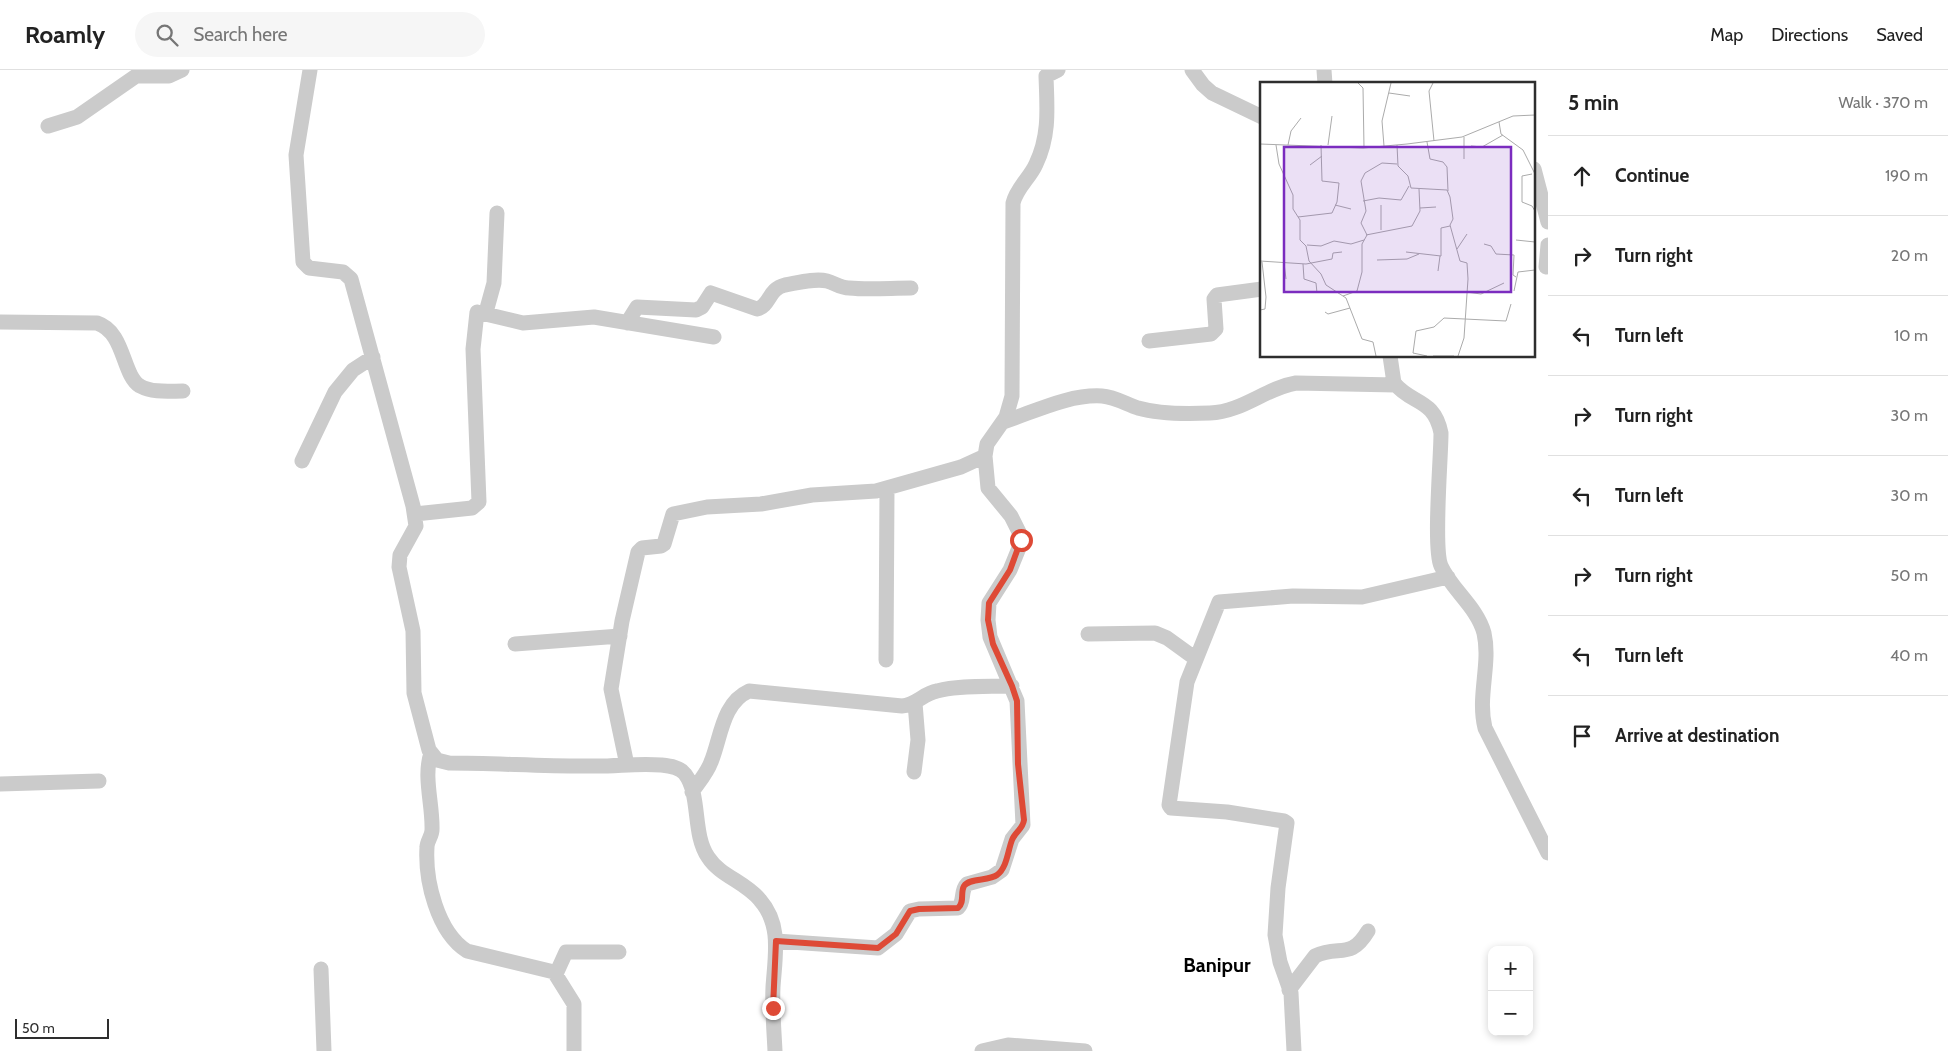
<!DOCTYPE html>
<meta charset="utf-8">
<style>
:root{--surface:#fff;--page:#f6f6f6;--text:#222;--muted:#767676;--line:#e0e0e0}
body{margin:0;font-family:Cabin,sans-serif;background:var(--page);color:var(--text)}
.controls{position:absolute;right:15px;bottom:15px;display:grid;overflow:hidden;border-radius:10px;box-shadow:0 2px 8px #0003}
.controls button{width:45px;height:45px;display:grid;place-items:center;padding:0;border:0;border-bottom:1px solid var(--line);background:var(--surface);color:var(--text);font:25px sans-serif}
.scale{position:absolute;left:15px;bottom:12px;width:94px;box-sizing:border-box;padding-left:5px;border:2px solid #2e2e2e;border-top:0;font-size:14px;line-height:18px;white-space:nowrap;color:#2e2e2e;-webkit-text-stroke:4px #fff;paint-order:stroke}
.stop{position:absolute;width:15px;height:15px;margin:-11px;border:4px solid #de4a36;border-radius:50%;background:#fff}
.stop.end{background:#de4a36;border-color:#fff;box-shadow:0 1px 5px #0008}
.list{margin:0;padding:0;list-style:none}
h2{display:flex;justify-content:space-between;align-items:center;height:65px;margin:0;padding:0 20px;font-size:21px}
h2 small{font-size:16px;font-weight:400;color:var(--muted)}
.list li{display:grid;grid-template-columns:32px 1fr auto;gap:15px;align-items:center;box-sizing:border-box;height:80px;padding:0 20px;border-top:1px solid var(--line)}
.list b{display:block;font-size:19px;white-space:nowrap}
.list em{font-size:16px;font-style:normal;color:var(--muted)}
.icon{flex:none;width:28px;height:28px;fill:none;stroke:currentColor;stroke-width:2;stroke-linecap:round;stroke-linejoin:round}
.map{position:relative;flex:none;width:1548px;height:981px;overflow:hidden}
header{display:flex;align-items:center;gap:30px;box-sizing:border-box;height:70px;padding:0 25px;background:var(--surface);border-bottom:1px solid var(--line)}
header strong{font-size:24px}
nav{display:flex;gap:28px;margin-inline-start:auto;font-size:18px}
.search{width:350px;height:45px;background:var(--page);display:flex;align-items:center;gap:12px;box-sizing:border-box;padding:0 18px;border-radius:28px;color:var(--muted);font-size:19px}
main{display:flex}
aside{flex:1;background:var(--surface)}
.map>svg:first-child{display:block}
.lines{fill:none;stroke-linecap:round;stroke-linejoin:round}
.minor{stroke:#cbcbcb;stroke-width:15}
.route{stroke:#de4a36;stroke-width:6}
.labels{text-anchor:middle;stroke-width:5;stroke-linejoin:round;paint-order:stroke}
.quarter-label{font-size:20px;font-weight:bold;fill:#000;stroke:#fff}
.inset-road{fill:none;stroke:#ababab;stroke-width:1}
.view{fill:#7b2cbf;fill-opacity:0.15;stroke:#7b2cbf;stroke-width:2.5}
.inset-edge{fill:none;stroke:#2e2e2e;stroke-width:2.5}
</style>
<header>
<strong>Roamly</strong>
<div class="search"><svg class="icon" aria-label="search" viewBox="0 0 24 24"><circle cx="10" cy="10" r="6"/><path d="M15 15l6 6"/></svg>Search here</div>
<nav><a>Map</a><a>Directions</a><a>Saved</a></nav>
</header>
<main>
<div class="map">
<svg width="1548" height="981" viewBox="0 0 1548 981">
<rect width="100%" height="100%" fill="#fff"/>
<g class="lines">
<path class="minor" d="M310,0l-14,85 7,107 6,6 34,4 8,7 62,227 3,20 -16,29 -1,12 14,64 1,62 15,57 8,10 12,3c50,0 99,4 148,3 22,0 43,-3 64,-1 9,1 19,2 24,9 16,21 7,60 23,83 12,19 38,25 52,43 22,25 15,56 13,87 -1,21 1,43 2,64
M1192,0l11,15 9,8 50,24
M1324,0l1,14
M48,56l29,-9 59,-41h33l13,-6
M1534,99l14,53
M1546,197l2,-22
M486,242l8,-29 3,-70
M0,252l97,1c28,9 25,52 43,63 13,7 29,5 43,5
M627,253l10,-16 59,3 6,-3 9,-14 46,16c13,-3 11,-20 28,-24 12,-2 30,-7 42,-4 8,2 13,7 22,7 20,2 42,0 62,0
M1149,271l62,-7 5,-5 -2,-30 3,-4 45,-6
M1390,286l4,27c18,22 40,15 47,50 0,26 -8,115 0,133 11,24 36,41 43,67 7,31 -7,63 1,95l63,125
M1003,352c31,-10 66,-28 99,-26 13,1 24,8 36,12 21,6 50,6 72,5 32,-1 56,-25 86,-30l100,2
M302,391l33,-69 18,-22 20,-13
M415,444l57,-6 7,-6 -6,-153 4,-37 46,11 71,-6 120,20
M1088,564l67,-1 12,5 29,21
M515,574l105,-8
M886,590l1,-171
M431,683c-8,24 2,52 1,77 0,6 -5,11 -5,17 -2,33 10,85 40,104l87,21 20,32v47
M627,695l-16,-76 11,-68 16,-69 4,-4 19,-2 3,-2 9,-30 34,-7 54,-3 51,-9 64,-4 85,-24 24,-11
M914,702l4,-32 -3,-37
M0,714l99,-3
M692,722c7,-10 15,-19 19,-30 10,-24 11,-59 38,-71l153,15c14,-1 22,-13 35,-15 24,-6 51,-4 75,-5
M776,871l102,7 18,-14 14,-23 9,-2 39,-1c7,-7 2,-17 9,-24l25,-7 10,-7 10,-31 11,-14 -6,-124 -27,-64 -2,-17 1,-17 21,-33 11,-27 -2,-11 -8,-16 -23,-28 -3,-32 2,-12 19,-27 6,-21 1,-193c4,-16 17,-25 23,-39 14,-29 11,-57 10,-88l12,-6
M321,899l3,82
M556,904l10,-22h53
M1289,920l26,-34c24,-12 35,5 53,-25
M982,981l26,-6 77,6
M1294,981l-3,-58 -11,-31 -5,-27 3,-47 9,-65 -3,-2 -57,-9 -56,-4 -2,-3 18,-123 32,-80 74,-6 69,1 86,-20"/>
</g>
<g class="lines">
<path class="route" d="M773,938l3,-67 102,7 18,-14 14,-23 9,-2 39,-1c7,-6 2,-15 6,-22 5,-8 25,-5 33,-11 10,-7 11,-25 15,-35 3,-8 11,-11 12,-20l-6,-56 -1,-63 -5,-15 -19,-42 -5,-24 1,-17 21,-33 11,-30"/>
</g>
<g class="labels">
<g class="quarter-label">
<text x="1217" y="902">Banipur</text>
</g>
</g>
<g transform="translate(1260 12)">
<rect width="275" height="275" fill="#fff"/>
<path class="inset-road" d="M98,1l5,5 1,60M173,1l-4,8 5,50M129,11l21,3M239,40l2,12 22,16 12,24M204,55v22M167,60l3,17 13,3 4,5 1,24M0,62l103,4 44,-4 55,-7 51,-21 22,-1M16,63l3,19 14,31v14l7,11v20l6,6 3,15 12,13 5,11 20,13 16,41 11,3 3,14M28,63l3,-14 10,-13M68,63l4,-29M137,63l1,21 10,10 3,12 36,2 3,7 3,22 -3,6 10,36 7,2 1,16 -4,59 -6,18M124,64l-2,-25 9,-38M211,64l11,1 21,-12M50,83l12,-9M272,92l-10,2v26l10,4 3,5M103,119l16,-3 22,2 8,-14M75,123l16,4M160,126l16,-1M38,135l34,-4 5,-11 2,-19 -17,-2 -1,-36M121,148v-25M106,153l46,-9 8,-15 -1,-22M256,158l19,2M224,162l7,2 5,8 18,1 -1,20 3,2M47,163l14,1 13,-5 17,3 13,-4M197,167l10,-15M146,170l35,4v-28l9,-2M117,178l30,-1 12,-5M0,179l46,3 26,-5 1,-6 9,-1M24,181l2,16M43,182l1,15 12,4 1,10M178,189l2,-15M254,209l4,-19 17,-2M206,210l15,2 23,-11M83,214l14,-5 5,-19v-28l5,-9 -6,-12 5,-12 -5,-30 4,-8 17,-10 15,1M0,228l5,-1 1,-12 -4,-35M65,230l3,2 22,-6M167,274l-14,-3 3,-22 18,-4 10,-9 62,3 5,-17M173,274h21"/>
<path class="view" d="M24,65h227v145h-227z"/>
<rect width="275" height="275" class="inset-edge"/>
</g>
</svg>
<div class="controls">
<button>+</button>
<button>−</button>
</div>
<div class="scale">50 m</div>
<div class="stop" style="left:1021px;top:470px"></div>
<div class="stop end" style="left:773px;top:938px"></div>
</div>
<aside>
<h2>5 min<small>Walk · 370 m</small></h2>
<ul class="list">
<li><svg class="icon" aria-label="ahead" viewBox="0 0 24 24"><path d="M12 20V5M6 11l6-6 6 6"/></svg><div><b>Continue</b></div><em>190 m</em></li>
<li><svg class="icon" aria-label="right" viewBox="0 0 24 24"><path d="M7 20v-9h11M14 6l5 5-5 5"/></svg><div><b>Turn right</b></div><em>20 m</em></li>
<li><svg class="icon" aria-label="left" viewBox="0 0 24 24"><path d="M17 20v-9H6M10 6l-5 5 5 5"/></svg><div><b>Turn left</b></div><em>10 m</em></li>
<li><svg class="icon" aria-label="right" viewBox="0 0 24 24"><path d="M7 20v-9h11M14 6l5 5-5 5"/></svg><div><b>Turn right</b></div><em>30 m</em></li>
<li><svg class="icon" aria-label="left" viewBox="0 0 24 24"><path d="M17 20v-9H6M10 6l-5 5 5 5"/></svg><div><b>Turn left</b></div><em>30 m</em></li>
<li><svg class="icon" aria-label="right" viewBox="0 0 24 24"><path d="M7 20v-9h11M14 6l5 5-5 5"/></svg><div><b>Turn right</b></div><em>50 m</em></li>
<li><svg class="icon" aria-label="left" viewBox="0 0 24 24"><path d="M17 20v-9H6M10 6l-5 5 5 5"/></svg><div><b>Turn left</b></div><em>40 m</em></li>
<li><svg class="icon" aria-label="arrive" viewBox="0 0 24 24"><path d="M6 21V4h12l-3 4 3 4H6"/></svg><div><b>Arrive at destination</b></div></li>
</ul>
</aside>
</main>
